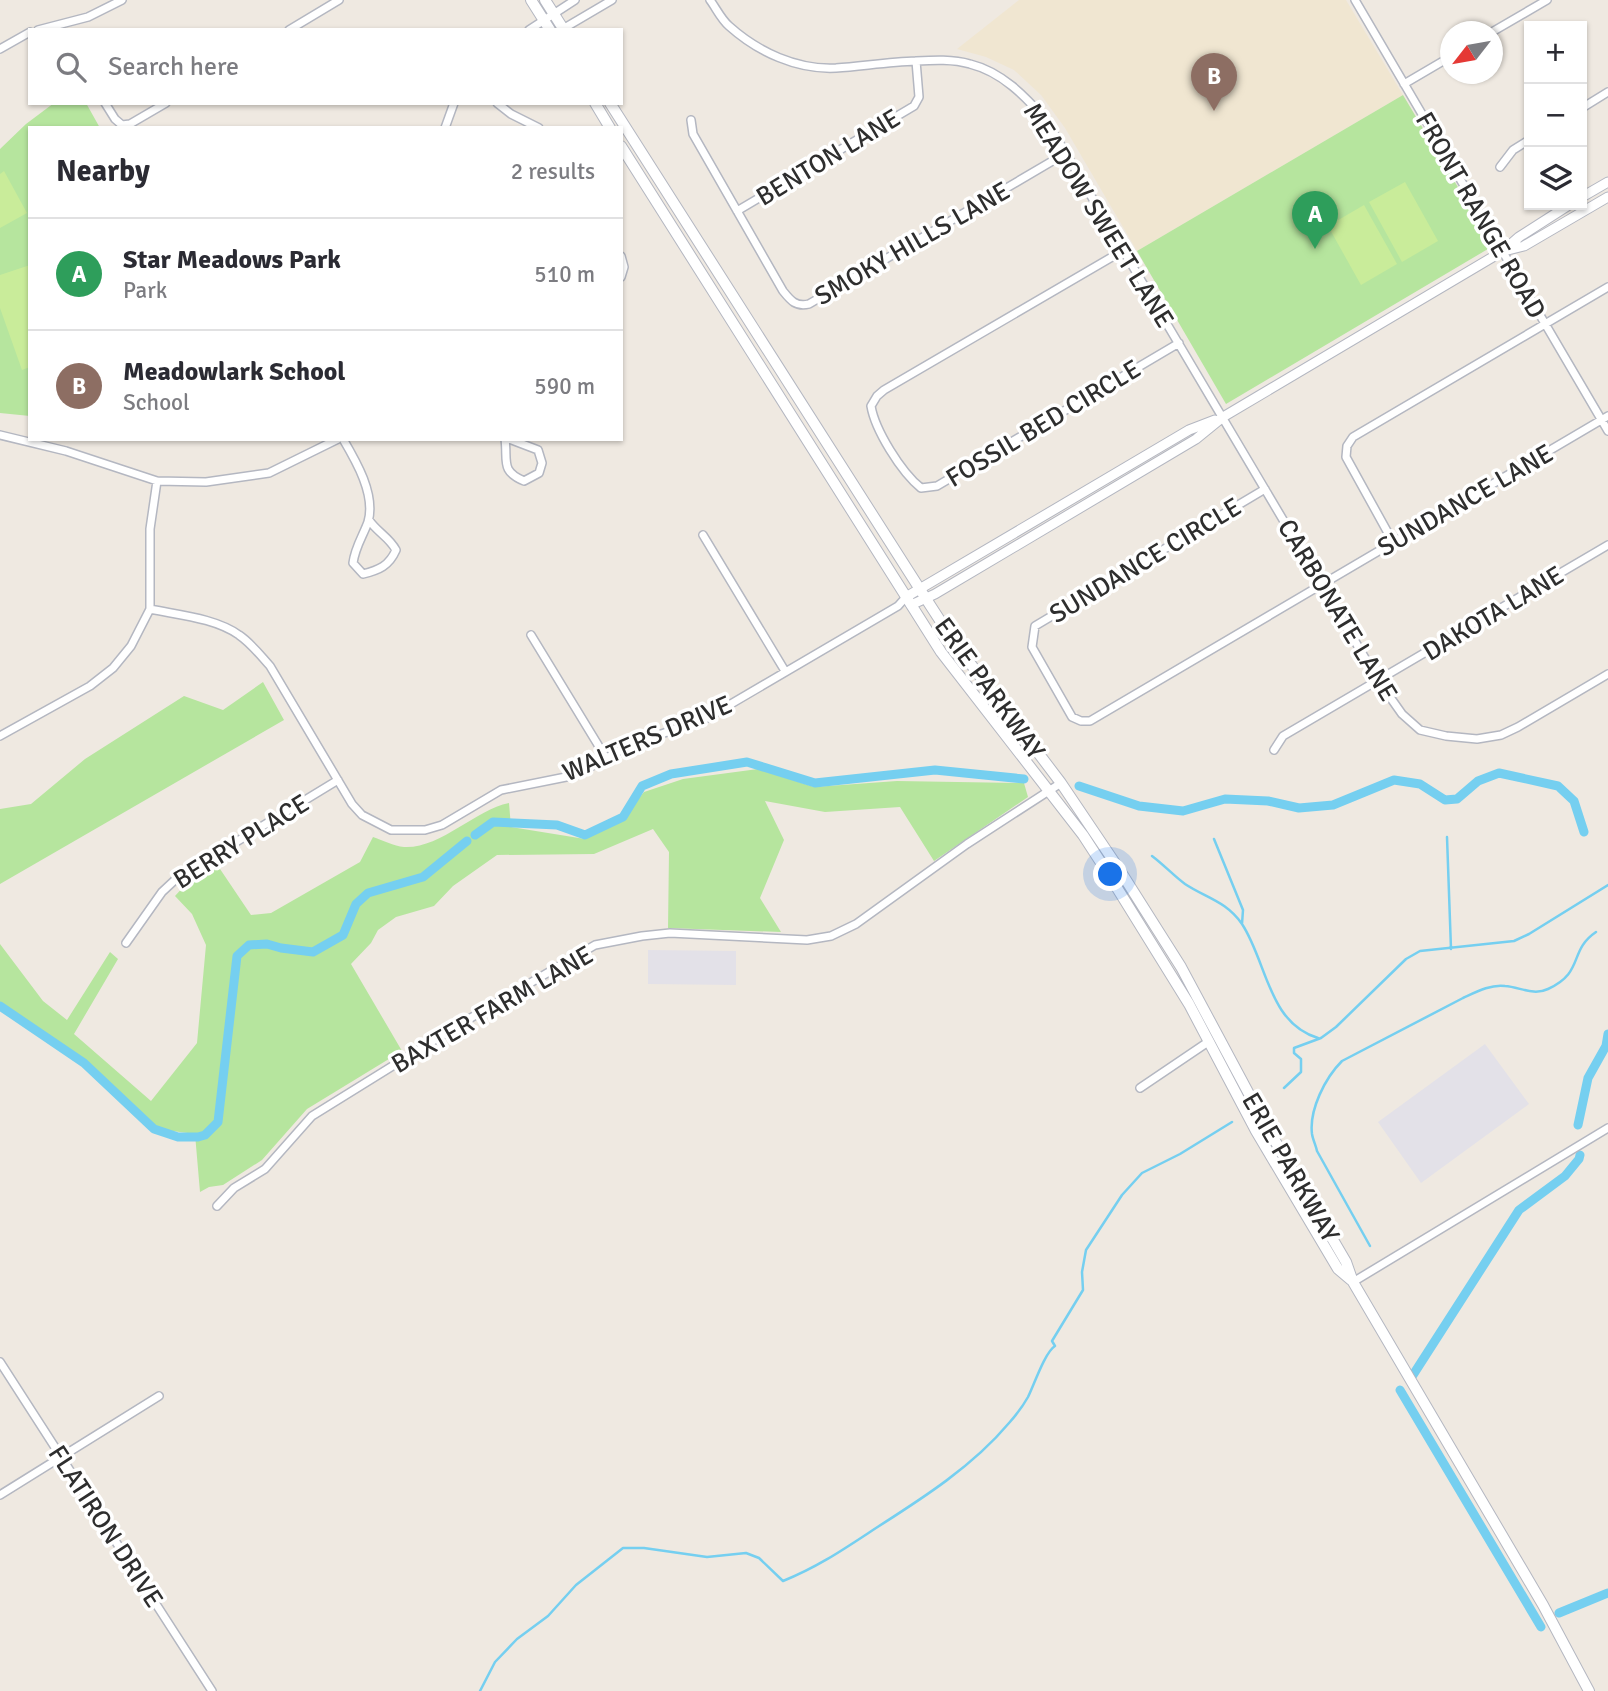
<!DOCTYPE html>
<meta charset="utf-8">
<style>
:root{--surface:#fff;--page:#f2f2f3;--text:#2b2b33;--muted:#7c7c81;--line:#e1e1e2;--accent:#4264fb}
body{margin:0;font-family:Signika,sans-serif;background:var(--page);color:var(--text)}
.controls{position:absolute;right:21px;top:21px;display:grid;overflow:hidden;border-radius:0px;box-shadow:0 2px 5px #0004}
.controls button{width:63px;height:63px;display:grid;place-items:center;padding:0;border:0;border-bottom:2px solid var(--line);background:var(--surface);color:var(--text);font:35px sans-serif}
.compass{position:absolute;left:1440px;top:21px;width:63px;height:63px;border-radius:50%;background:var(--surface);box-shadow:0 2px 5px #0004;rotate:239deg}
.you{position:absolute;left:1111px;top:875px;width:24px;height:24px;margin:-18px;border:5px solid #fff;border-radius:50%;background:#1a73e8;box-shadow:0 0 0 10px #1a73e833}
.badge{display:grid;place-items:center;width:46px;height:46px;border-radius:50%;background:var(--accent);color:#fff;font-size:23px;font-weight:700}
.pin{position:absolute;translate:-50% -58px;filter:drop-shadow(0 2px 4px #0008)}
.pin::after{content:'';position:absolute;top:37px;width:24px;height:21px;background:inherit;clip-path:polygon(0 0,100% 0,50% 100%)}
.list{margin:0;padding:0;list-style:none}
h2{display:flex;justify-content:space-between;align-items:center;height:91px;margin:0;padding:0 28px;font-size:30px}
h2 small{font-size:23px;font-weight:400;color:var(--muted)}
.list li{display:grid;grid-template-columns:46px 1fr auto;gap:21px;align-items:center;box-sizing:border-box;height:112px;padding:0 28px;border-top:2px solid var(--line)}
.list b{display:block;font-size:26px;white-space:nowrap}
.list p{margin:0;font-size:23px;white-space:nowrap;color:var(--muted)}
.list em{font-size:23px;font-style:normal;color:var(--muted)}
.icon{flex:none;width:38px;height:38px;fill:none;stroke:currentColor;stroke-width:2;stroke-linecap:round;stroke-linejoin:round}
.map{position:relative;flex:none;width:1608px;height:1691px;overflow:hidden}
.search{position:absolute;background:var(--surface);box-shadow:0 2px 5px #0004;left:28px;top:28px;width:595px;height:77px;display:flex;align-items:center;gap:18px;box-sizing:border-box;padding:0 24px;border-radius:0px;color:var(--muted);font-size:26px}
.panel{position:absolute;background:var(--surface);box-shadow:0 2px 5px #0004;left:28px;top:126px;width:595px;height:315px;border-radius:0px}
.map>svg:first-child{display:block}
.industrial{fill:#e3e1e8}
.education{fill:#f0e6d1}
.green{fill:#b6e59e}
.pitch{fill:#c9ec9a}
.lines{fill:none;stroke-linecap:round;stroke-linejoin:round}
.stream{stroke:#75cff0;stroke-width:2.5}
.canal{stroke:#75cff0;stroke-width:9}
.minor-casing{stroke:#b4b7c1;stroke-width:10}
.tertiary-casing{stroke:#b4b7c1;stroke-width:11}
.secondary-casing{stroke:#b4b7c1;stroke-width:12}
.minor{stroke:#fff;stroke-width:7}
.tertiary{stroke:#fff;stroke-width:9}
.secondary{stroke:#fff;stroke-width:10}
.labels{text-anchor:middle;stroke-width:7;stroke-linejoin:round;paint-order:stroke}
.street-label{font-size:26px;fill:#2e2e2e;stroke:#fff}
</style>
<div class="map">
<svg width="1608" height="1691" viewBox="0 0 1608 1691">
<rect width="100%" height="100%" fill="#efe9e1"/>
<path class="industrial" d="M648,950l88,1v34l-88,-1z
M1485,1044l44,60 -108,79 -43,-61z"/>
<path class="education" d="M1019,0h327l57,95 -266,156 -72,-123 -24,-33 -27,-25 -28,-13 -29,-8z"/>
<path class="green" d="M1403,95l90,151 -267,158 -89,-153z
M54,103h32l14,25h-70v288l-30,-3v-264l26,-25z
M263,682l21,38 -284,164v-75l31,-5 54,-45 99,-63 39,14z
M758,769l56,18 83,-6 127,2 4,14 -94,64 -34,-54 -75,5 -60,-11 19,39 -24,58 21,34 -113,-4 1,-76 -16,-23 -59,25 -97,1 -44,31 -19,20 -38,11 -18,13 -7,13 -20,21 51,87 -95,58 -45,51 -39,25 -14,2 -9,5 -5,-58 -38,-5 -98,-85 -33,-24 -26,-15v-61l43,57 24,19 43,-68 8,7 -44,75 77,67 46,-58 9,-98 -14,-31 -17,-18 11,-12 32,-18 33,49 20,-2 89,-51 13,-25c9,3 21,9 31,10 36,2 71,-37 105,-44l2,24 74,12 36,-19 23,-28 39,-13z"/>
<path class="pitch" d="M4,171l23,42 -27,15v-54z
M1405,182l33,59 -36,21 -33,-60z
M1364,205l33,59 -36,21 -33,-59z
M30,265v102l-8,3 -22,-62v-33z"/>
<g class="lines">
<path class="stream" d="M1447,837l4,112
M1214,839l29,71 -1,14
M1152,856c12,9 22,20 33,28 21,14 41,17 57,40 25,38 26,99 76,114
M1284,1088l17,-16v-13l-7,-6v-5l27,-10 15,-11 70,-68 14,-8 94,-10 15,-7 79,-49
M1370,1246l-53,-95c-1,-5 -4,-11 -5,-17 -3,-24 13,-56 30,-73l121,-63c13,-6 28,-14 42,-12 15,1 28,10 43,3 37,-17 20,-38 48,-57
M480,1691l15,-29 22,-23 31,-23 28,-31 47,-37h21l63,9 39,-4 13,5 24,23c35,-14 61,-32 93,-53 47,-30 97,-62 133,-105 8,-9 14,-17 19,-26 6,-12 17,-45 27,-51l-3,-5 31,-51 -1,-18 4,-22 36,-55 20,-22 38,-19 52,-32"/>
<path class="canal" d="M1079,786l60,20 44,5 42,-12 43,2 31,7 34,-3 61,-25 26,4 25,16 12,-1 21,-18 21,-8 59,13 16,15 10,31
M475,835l18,-13 64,3 28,10 38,-18 19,-31 29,-12 76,-12 68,21 120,-13 89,9
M0,1006l84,57 70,66 24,8h20l7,-2 13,-13 19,-166 12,-11 18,-1 14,4 32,4 30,-17 13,-31 12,-11 55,-16 44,-36
M1578,1125l10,-47 18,-32 2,-12
M1413,1375l106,-165 46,-34 14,-17 1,-4
M1400,1390l141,237
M1559,1613l49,-20"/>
<defs>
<path id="minor" d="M710,0c6,8 11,19 19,26 29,26 68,44 107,42 27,-2 53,-6 80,-7 18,-1 37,-2 54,3 32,8 55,32 76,56l332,560 24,34 18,16 26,6 31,3 24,-4 17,-8 90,-53
M1355,0l253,431
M38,30l50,-13 34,-17
M289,30l50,-30
M529,30l46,-30
M561,30l51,-30
M1492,32l55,-32
M0,49l30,-17
M1404,84l46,-27
M105,103l10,16 7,6 8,-1 36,-21
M497,103l14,11 28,14
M1582,108l26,-16
M691,120l2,14 90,157c8,10 13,16 26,13l257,-151
M445,128l9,-25
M1500,167l13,-17 16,-10
M737,211l177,-105 5,-9 -3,-36
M1124,250l-240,140 -7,6 -6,10c4,24 30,66 50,82l16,-2 242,-143
M621,256l3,11 -3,10
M0,435l66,16 91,30 49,1 63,-9 69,-34
M343,439c13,22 33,56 25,83 -5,14 -13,25 -15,41l10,11c16,-4 26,-8 33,-24 -7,-13 -19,-18 -27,-30
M505,439c3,22 -5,32 19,42l15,-8 3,-10 -4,-13 -29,-11
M1265,489l-230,137 -3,21 40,70 9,4h9l518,-305
M703,535l82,136
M1393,542l-47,-85 1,-11 6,-9 255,-150
M150,609c28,6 65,9 89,26 12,8 21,20 31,31l82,138 10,11 29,15h34l17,-5 59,-35 75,-15 54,-30 77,-27 191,-112 8,-9
M531,635l75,123
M0,736l90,-50 23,-18 18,-22 19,-37v-80l7,-48
M1274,750l9,-14 325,-191
M126,943l36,-51 15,-14 161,-98
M1140,1088l68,-46
M217,1206l17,-18 31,-19 47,-53 145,-90 138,-81 47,-9 28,-3 137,7 24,-4 25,-12 111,-80 94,-61
M1353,1282l255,-154
M0,1362l212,329
M0,1495l159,-99"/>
<path id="tertiary" d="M1582,197l26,-15
M1504,251l20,-5 84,-49
M906,597l283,-167 26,-10
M911,605l24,-11 261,-155 27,-22 280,-166 16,-14 50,-32"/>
<path id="secondary" d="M531,0l19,30
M545,0l19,30
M595,103l15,25
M610,103l320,502 24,37 107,141 58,86 62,98 83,155 82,140 7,20 190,323 46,86
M621,146l320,506 142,183 26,40 80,129 67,127 82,138 13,11"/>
</defs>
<use href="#minor" class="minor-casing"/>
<use href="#tertiary" class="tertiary-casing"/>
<use href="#secondary" class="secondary-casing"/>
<use href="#minor" class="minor"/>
<use href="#tertiary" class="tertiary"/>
<use href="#secondary" class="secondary"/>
</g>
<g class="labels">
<g class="street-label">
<text transform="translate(828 157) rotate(-31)" y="9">BENTON LANE</text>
<text transform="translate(1099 215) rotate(58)" y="9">MEADOW SWEET LANE</text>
<text transform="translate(1481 215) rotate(60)" y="9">FRONT RANGE ROAD</text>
<text transform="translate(912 243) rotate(-30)" y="9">SMOKY HILLS LANE</text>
<text transform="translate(1043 423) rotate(-31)" y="9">FOSSIL BED CIRCLE</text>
<text transform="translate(1465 500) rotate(-30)" y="9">SUNDANCE LANE</text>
<text transform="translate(1145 560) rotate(-31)" y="9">SUNDANCE CIRCLE</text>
<text transform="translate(1338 610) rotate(59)" y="9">CARBONATE LANE</text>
<text transform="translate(1493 613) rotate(-31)" y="9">DAKOTA LANE</text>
<text transform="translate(990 688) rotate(54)" y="9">ERIE PARKWAY</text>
<text transform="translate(647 738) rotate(-23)" y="9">WALTERS DRIVE</text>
<text transform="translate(241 841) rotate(-32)" y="9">BERRY PLACE</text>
<text transform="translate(492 1009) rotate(-30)" y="9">BAXTER FARM LANE</text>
<text transform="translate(1291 1167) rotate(60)" y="9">ERIE PARKWAY</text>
<text transform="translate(106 1526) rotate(57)" y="9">FLATIRON DRIVE</text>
</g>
</g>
</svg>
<div class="controls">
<button>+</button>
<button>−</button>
<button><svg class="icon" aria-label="layers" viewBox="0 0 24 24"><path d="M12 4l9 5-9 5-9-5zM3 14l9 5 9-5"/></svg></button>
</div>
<svg class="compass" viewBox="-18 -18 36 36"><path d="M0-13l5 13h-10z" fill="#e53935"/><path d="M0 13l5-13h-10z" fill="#7c7c81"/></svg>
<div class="you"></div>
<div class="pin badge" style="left:1315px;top:249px;background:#2e9e5b">A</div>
<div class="pin badge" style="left:1214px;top:111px;background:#8d6e63">B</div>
<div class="search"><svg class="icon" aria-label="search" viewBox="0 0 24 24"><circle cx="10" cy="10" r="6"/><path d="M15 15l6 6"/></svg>Search here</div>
<section class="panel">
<h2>Nearby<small>2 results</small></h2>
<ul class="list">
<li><span class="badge" style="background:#2e9e5b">A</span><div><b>Star Meadows Park</b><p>Park</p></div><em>510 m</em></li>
<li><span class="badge" style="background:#8d6e63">B</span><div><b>Meadowlark School</b><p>School</p></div><em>590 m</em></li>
</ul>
</section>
</div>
